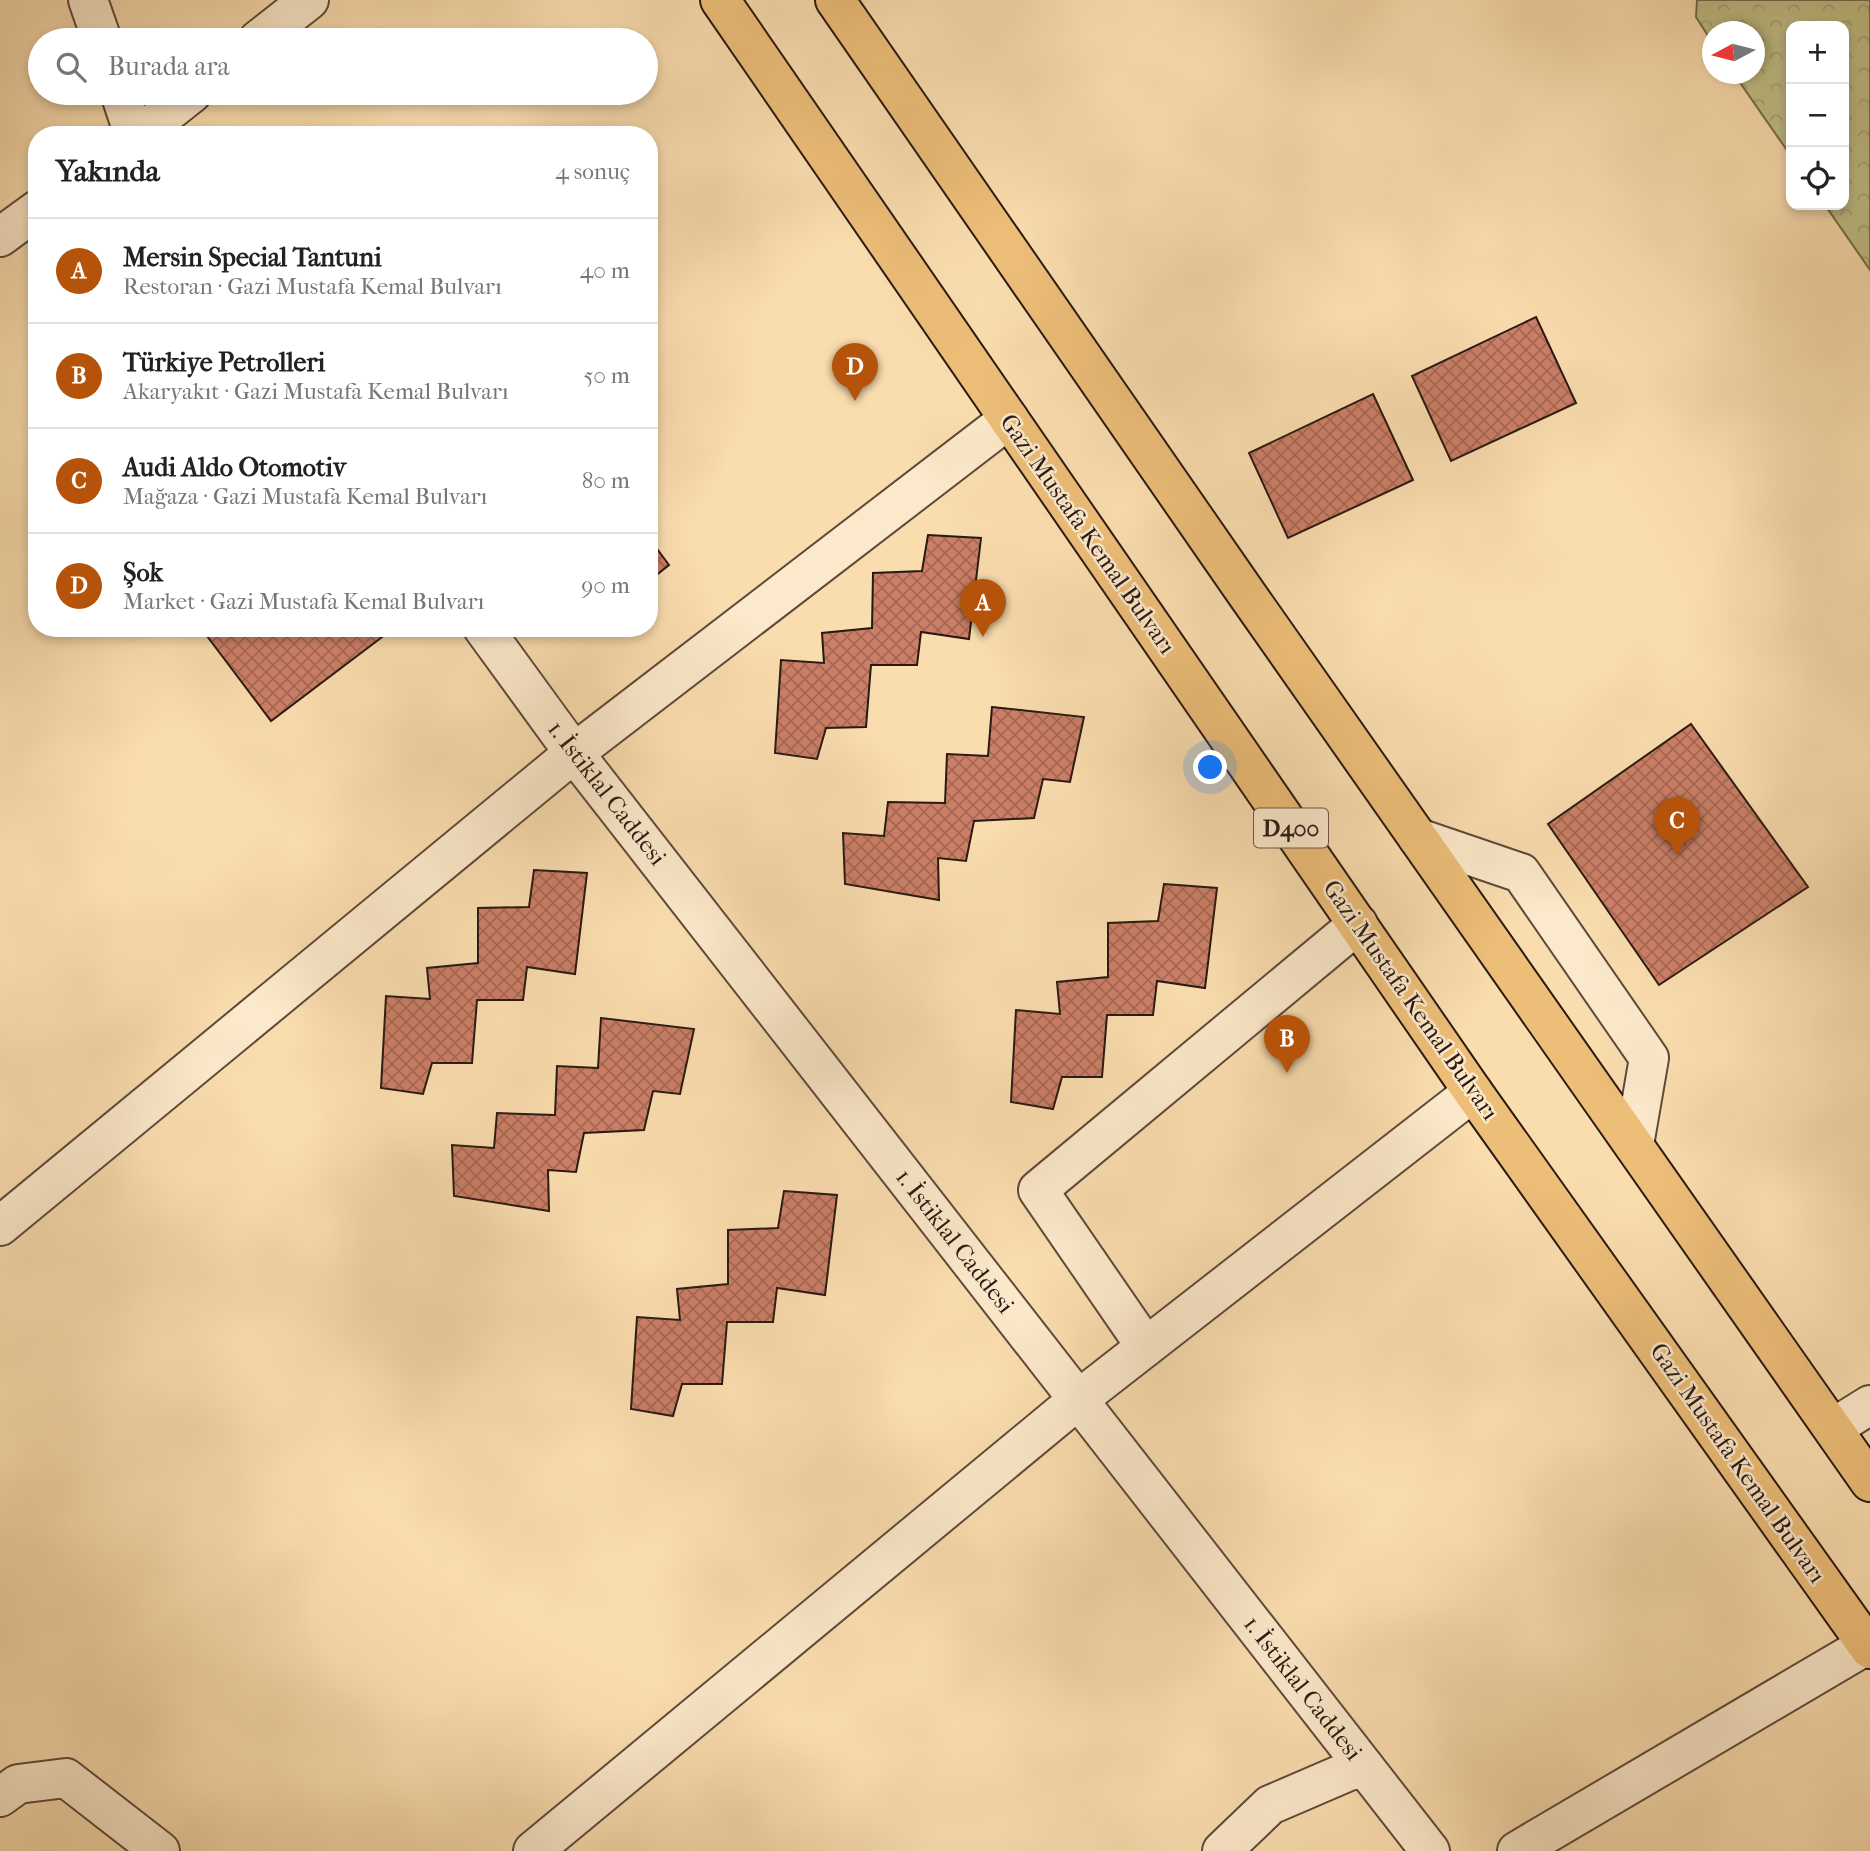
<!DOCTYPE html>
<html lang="tr">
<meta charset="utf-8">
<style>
:root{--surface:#fff;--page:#f6f6f6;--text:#222;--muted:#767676;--line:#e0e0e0;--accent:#b45309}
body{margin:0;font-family:"IM FELL French Canon",serif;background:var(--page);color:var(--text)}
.controls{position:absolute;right:21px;top:21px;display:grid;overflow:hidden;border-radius:14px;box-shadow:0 4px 10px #0003}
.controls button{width:63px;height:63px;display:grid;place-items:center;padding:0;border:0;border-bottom:2px solid var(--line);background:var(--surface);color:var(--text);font:35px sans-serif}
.compass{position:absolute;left:1702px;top:21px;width:63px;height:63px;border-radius:50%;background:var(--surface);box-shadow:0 4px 10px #0003;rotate:263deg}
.you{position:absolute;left:1211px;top:768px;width:24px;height:24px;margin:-18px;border:5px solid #fff;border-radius:50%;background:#1a73e8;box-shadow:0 0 0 10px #1a73e833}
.badge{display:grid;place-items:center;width:46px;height:46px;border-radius:50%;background:var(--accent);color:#fff;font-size:23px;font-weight:700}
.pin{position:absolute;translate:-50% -58px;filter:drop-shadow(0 2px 4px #0008)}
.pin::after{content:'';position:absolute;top:37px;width:24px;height:21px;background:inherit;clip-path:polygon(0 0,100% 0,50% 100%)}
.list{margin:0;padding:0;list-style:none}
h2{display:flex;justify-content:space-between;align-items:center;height:91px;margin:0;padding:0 28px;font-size:30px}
h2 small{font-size:23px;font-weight:400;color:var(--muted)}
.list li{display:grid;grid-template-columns:46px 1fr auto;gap:21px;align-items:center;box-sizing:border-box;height:105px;padding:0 28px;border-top:2px solid var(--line)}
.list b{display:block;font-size:26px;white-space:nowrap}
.list p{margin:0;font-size:23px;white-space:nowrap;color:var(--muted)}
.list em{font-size:23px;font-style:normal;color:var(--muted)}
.icon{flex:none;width:38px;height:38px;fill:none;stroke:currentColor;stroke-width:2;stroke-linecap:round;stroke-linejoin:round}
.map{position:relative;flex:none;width:1870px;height:1851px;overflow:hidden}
.search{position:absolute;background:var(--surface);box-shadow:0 4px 10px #0003;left:28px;top:28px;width:630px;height:77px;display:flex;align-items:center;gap:18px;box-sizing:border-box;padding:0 24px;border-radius:38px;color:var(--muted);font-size:26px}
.panel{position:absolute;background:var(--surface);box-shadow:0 4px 10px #0003;left:28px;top:126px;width:630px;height:511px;border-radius:28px}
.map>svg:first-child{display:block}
.forest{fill:url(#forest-crowns);stroke:#766c4e;stroke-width:2}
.building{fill:url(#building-cross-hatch);stroke:#2a1913;stroke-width:2}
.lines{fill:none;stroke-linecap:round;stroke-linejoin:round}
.minor-casing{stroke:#5e4a3a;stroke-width:42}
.highway-casing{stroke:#2a1913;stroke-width:42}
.minor{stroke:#fce9cb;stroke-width:38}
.highway{stroke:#edbe78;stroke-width:38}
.labels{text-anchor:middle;stroke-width:5;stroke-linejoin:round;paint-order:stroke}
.shield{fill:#fce9cb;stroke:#69574a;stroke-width:2}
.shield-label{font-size:23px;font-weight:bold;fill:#2a1913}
.street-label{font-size:24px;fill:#2a1913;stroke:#fce9cb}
</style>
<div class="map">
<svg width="1870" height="1851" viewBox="0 0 1870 1851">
<defs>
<pattern id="forest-crowns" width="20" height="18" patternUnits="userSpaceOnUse" patternTransform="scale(1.75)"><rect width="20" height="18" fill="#c1c088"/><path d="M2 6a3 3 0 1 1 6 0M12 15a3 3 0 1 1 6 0" fill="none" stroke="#a6a474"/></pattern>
<pattern id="building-cross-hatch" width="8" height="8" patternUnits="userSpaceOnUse" patternTransform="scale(1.75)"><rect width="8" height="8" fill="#cc7f67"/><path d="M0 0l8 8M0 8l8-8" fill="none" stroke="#a66754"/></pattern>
</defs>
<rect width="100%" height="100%" fill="#faddaf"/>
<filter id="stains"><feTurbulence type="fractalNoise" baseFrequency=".00286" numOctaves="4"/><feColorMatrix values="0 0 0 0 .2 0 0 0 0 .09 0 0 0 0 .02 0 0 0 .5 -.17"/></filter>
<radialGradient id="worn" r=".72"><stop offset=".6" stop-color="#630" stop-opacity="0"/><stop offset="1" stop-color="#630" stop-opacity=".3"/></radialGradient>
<path class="forest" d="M1697,0h173v270l-45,-65h19v-179h-53v130l-57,-82h21v-42h-42l-1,10 -16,-25z"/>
<path class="building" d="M1536,317l40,86 -125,58 -39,-85z
M1373,394l40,86 -125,58 -39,-85z
M928,535l53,3 -12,101 -48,-7 -4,33h-46l-5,62 -40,1 -9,31 -42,-6 6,-93 43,3 -2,-30 50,-5 1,-55 49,-2z
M649,538l20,27 -20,16z
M201,628h193l-123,93z
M992,707l92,10 -14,65 -27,-3 -9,39 -60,3 -8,40 -28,-3 1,42 -94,-16 -2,-51 41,3 4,-34 57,1 2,-49 41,2z
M1691,724l117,163 -149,98 -111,-161z
M534,870l53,3 -12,101 -48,-7 -4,33h-46l-5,63h-40l-9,31 -42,-6 5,-92 44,3 -3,-31 51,-5v-55l51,-1z
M1164,884l53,4 -12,100 -48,-7 -4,34h-46l-5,62h-40l-9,32 -42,-7 5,-92 44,4 -3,-32 51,-5v-54l50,-2z
M601,1018l93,11 -14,65 -27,-3 -9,39 -60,3 -8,39 -28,-2 1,41 -95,-15 -2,-51 42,3 3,-35 58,2 2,-49 41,2z
M784,1191l53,4 -12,100 -48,-7 -4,34h-46l-5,62h-40l-9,32 -42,-7 6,-92 43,3 -3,-31 51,-5v-54l50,-2z"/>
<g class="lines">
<defs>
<path id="minor" d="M88,0l14,40
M258,40l51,-40
M120,93l14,42
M139,135l53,-42
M0,237l37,-27
M483,628l91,125 856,1098
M1418,838l103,35 128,185 -15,87
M0,1226l574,-473 435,-334
M1146,1347l-108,-157 320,-266
M1833,1428l37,-23
M0,1797l18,-13 48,-6 94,73
M533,1851l546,-452 394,-307
M1222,1851l48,-46 93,-40
M1517,1851l350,-206"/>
<path id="highway" d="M720,0l753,1092 397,557
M835,0l411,593 624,889"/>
</defs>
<use href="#minor" class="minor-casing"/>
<use href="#highway" class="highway-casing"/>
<use href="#minor" class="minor"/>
<use href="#highway" class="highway"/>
</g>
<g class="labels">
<rect class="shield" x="1254" y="808.5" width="74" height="39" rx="5"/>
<g class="shield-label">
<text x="1291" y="836">D400</text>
</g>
<g class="street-label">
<text transform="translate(1088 534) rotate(55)" y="8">Gazi Mustafa Kemal Bulvarı</text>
<text transform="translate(607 793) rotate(52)" y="8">1. İstiklal Caddesi</text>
<text transform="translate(1411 1000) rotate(55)" y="8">Gazi Mustafa Kemal Bulvarı</text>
<text transform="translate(955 1241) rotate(52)" y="8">1. İstiklal Caddesi</text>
<text transform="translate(1738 1463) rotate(55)" y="8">Gazi Mustafa Kemal Bulvarı</text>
<text transform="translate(1303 1688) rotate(52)" y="8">1. İstiklal Caddesi</text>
</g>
</g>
<rect width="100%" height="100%" filter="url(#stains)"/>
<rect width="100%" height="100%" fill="url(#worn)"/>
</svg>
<div class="controls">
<button>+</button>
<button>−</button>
<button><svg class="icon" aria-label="locate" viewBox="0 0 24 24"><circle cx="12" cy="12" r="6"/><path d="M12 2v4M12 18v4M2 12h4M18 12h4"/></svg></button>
</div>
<svg class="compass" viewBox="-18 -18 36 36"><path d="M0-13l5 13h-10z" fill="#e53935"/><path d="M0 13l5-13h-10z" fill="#767676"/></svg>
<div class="you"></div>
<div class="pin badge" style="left:983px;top:637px">A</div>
<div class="pin badge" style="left:1287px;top:1073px">B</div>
<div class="pin badge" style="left:1677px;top:855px">C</div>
<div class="pin badge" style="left:855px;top:401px">D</div>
<div class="search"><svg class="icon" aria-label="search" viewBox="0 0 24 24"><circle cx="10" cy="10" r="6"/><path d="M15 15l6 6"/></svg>Burada ara</div>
<section class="panel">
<h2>Yakında<small>4 sonuç</small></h2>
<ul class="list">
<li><span class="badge">A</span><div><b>Mersin Special Tantuni</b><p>Restoran · Gazi Mustafa Kemal Bulvarı</p></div><em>40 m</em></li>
<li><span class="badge">B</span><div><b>Türkiye Petrolleri</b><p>Akaryakıt · Gazi Mustafa Kemal Bulvarı</p></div><em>50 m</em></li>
<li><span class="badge">C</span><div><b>Audi Aldo Otomotiv</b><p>Mağaza · Gazi Mustafa Kemal Bulvarı</p></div><em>80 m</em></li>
<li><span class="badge">D</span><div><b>Şok</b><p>Market · Gazi Mustafa Kemal Bulvarı</p></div><em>90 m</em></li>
</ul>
</section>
</div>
